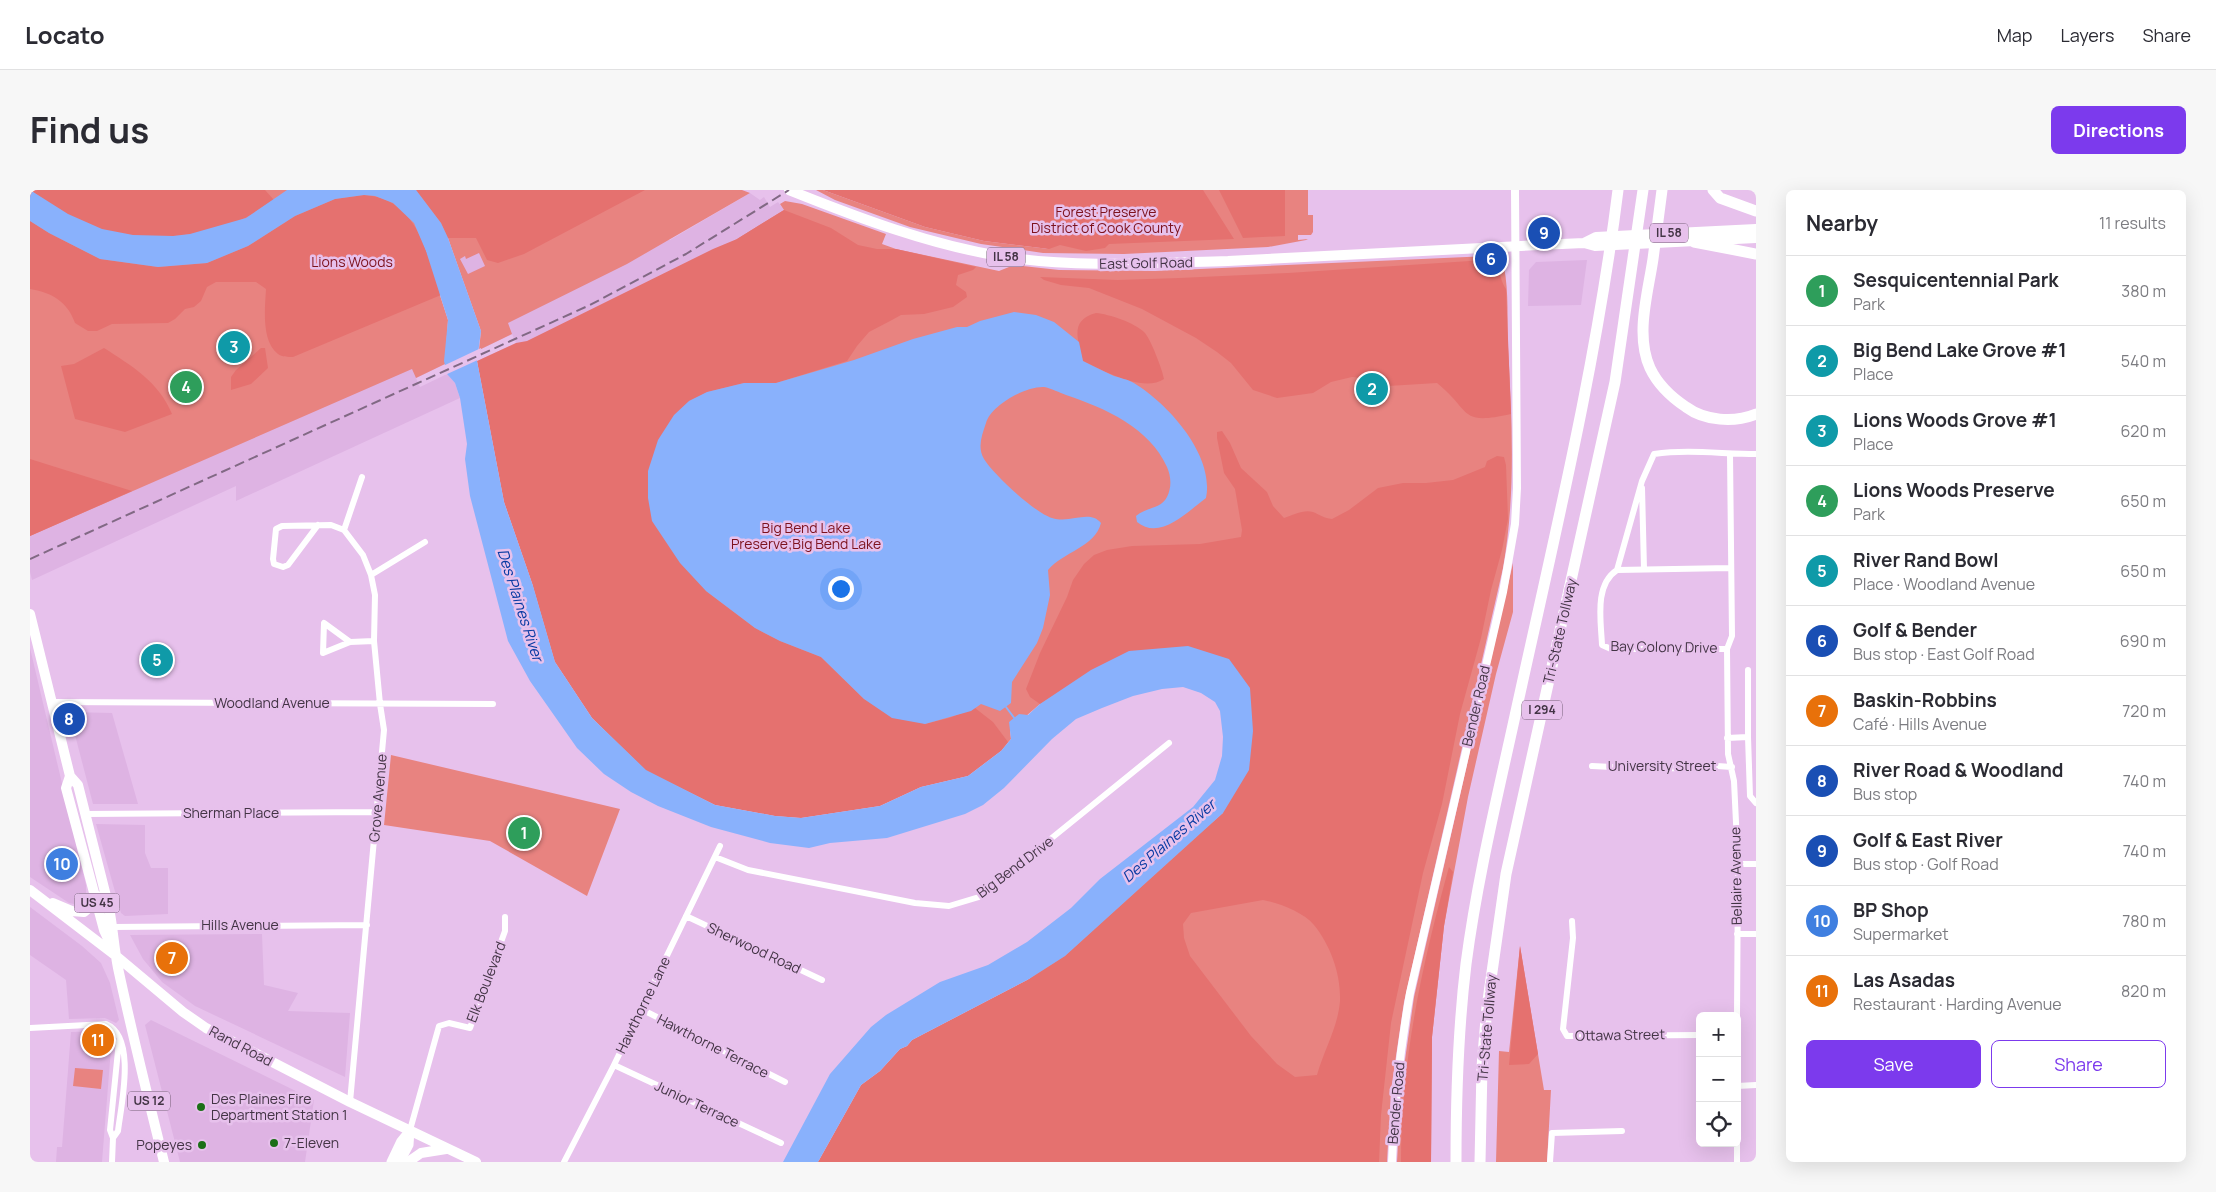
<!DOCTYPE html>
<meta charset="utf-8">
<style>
:root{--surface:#fff;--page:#f7f7f7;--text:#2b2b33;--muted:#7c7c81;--line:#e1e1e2;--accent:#7c3aed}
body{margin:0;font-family:Manrope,sans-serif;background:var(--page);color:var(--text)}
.controls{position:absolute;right:15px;bottom:15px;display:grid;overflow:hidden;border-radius:8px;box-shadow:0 5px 20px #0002}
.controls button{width:45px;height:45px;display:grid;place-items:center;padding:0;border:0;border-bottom:1px solid var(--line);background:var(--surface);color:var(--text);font:25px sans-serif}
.you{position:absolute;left:810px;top:398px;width:18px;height:18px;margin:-12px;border:4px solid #fff;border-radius:50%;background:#1a73e8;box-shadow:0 0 0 8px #1a73e833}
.badge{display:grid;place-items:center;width:32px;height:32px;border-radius:50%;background:var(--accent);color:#fff;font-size:16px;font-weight:700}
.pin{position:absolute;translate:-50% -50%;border:2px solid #fff;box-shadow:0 1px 5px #0006}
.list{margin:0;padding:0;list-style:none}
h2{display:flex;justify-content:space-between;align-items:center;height:65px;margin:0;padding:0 20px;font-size:21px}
h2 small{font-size:16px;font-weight:400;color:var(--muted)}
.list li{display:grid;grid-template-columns:32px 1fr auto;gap:15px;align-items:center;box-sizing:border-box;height:70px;padding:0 20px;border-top:1px solid var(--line)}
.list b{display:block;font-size:19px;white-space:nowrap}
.list p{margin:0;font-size:16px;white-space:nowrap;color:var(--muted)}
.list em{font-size:16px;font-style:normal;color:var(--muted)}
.actions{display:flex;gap:10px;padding:15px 20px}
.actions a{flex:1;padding:11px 0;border:1px solid var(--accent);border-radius:8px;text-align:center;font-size:18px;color:var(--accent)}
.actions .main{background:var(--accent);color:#fff}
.icon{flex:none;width:28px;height:28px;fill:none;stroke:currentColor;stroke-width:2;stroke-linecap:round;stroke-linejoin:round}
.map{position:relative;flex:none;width:1726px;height:972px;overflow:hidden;border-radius:8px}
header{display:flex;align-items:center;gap:30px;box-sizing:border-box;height:70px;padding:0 25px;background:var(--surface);border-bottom:1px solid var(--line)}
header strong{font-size:24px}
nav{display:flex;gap:28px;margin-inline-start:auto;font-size:18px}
.intro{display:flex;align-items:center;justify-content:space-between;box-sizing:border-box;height:120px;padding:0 30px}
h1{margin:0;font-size:35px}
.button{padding:12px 22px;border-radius:8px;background:var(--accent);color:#fff;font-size:18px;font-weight:700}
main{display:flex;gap:30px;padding:0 30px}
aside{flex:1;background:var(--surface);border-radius:8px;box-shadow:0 5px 20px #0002}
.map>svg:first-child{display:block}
.built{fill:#deb3e3}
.green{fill:#e88380;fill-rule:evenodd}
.forest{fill:#e5716f;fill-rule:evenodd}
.water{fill:#89b1fc}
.pier{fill:#e7c1ec}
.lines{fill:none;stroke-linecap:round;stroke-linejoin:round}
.stream{stroke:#89b1fc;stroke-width:2}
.minor{stroke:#fff;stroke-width:6}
.tertiary{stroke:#fff;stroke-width:8}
.secondary{stroke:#fff;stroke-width:9}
.primary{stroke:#fff;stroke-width:10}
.motorway{stroke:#fff;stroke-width:11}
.rail{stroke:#816984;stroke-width:2;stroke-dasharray:10 5;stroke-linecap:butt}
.poi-dot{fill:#1b6f17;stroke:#e7c1ec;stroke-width:2}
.labels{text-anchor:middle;stroke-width:5;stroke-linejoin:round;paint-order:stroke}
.shield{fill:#e7c1ec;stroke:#745e77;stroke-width:1}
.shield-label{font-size:12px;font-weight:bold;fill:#433445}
.park-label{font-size:14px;fill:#7d121d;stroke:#e7c1ec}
.street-label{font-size:14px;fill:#433445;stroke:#e7c1ec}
.poi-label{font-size:14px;fill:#433445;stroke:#e7c1ec;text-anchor:start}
.water-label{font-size:15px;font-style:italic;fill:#073aa2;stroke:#e7c1ec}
</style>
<header>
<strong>Locato</strong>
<nav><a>Map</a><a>Layers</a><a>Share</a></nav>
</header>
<div class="intro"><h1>Find us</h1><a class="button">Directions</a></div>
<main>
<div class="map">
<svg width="1726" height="972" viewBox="0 0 1726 972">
<rect width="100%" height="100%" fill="#e7c1ec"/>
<path class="built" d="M720,3l10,7 4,-3 6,10 8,-5 6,8 -134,97 -173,54 39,-18 -4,-9 -33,16 2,-19 -33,-93 222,2z
M1557,70l-6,45 -53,1 1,-36 7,-8z
M417,149l-2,25 -29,14 4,9 27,-13 8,9 5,15 -224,103v-15l-204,94 -2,-8v-36l205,-91z
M0,458l56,237v15l-7,5 -10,-2 -39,-26z
M39,522l43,1 26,91h-45z
M66,634l49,1v28l6,15h17v46l-43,2 -4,-3z
M0,717l52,39 19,17 9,20 9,37 -3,3 -11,-5 -36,1 -3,-39 -36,-25z
M232,744l2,51 34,8 -10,18 62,2 -5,64 -150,-71 -33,-24 -19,-23 -13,-24z
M121,830l163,80 -9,62h-125l-35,-137z
M76,841l6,5 -10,126h-46l1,-15h5l9,-115z"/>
<path class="green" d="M0,0h712l8,3 -123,71 -119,59 4,11 -33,16 2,-19 -33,-93 -27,-1 27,83 -3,44 -29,14 -4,-9 -382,167zM449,63l6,13 -17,8 -8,-15 5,-3 1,3z
M786,0h7l102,37 59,14 65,8 -215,-59h474v25h5v17l-2,3h-13v5l10,-1 -2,1 -38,7 -144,7 -81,-1 -62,-9 -71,-17 -75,-27z
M755,11l17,3 84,30 -4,10 14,5 103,22 15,-6 45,5 96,1 334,-15 6,2 9,9c5,25 3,54 4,80 4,74 8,147 -5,221l-99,434 -13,88 -4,72h-569l211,-183 194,-166 6,-154 -189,45 -30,26 1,9 -10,12 -446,-89 -22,-76 204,-347 47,-29 -4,-6z
M1483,373v49l-17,62 -28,123 -24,129 -12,111 -1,125h-34l4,-74 13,-91z
M361,565l229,54 -33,87 -97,-55 -106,-16z
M1490,756l24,144h7l-4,72h-51l3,-111 10,1z
M45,878l28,2 -2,19 -28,-3z"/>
<path class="forest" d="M0,0h235l9,10c-10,5 -18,13 -29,18 -42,20 -96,24 -142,12 -26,-7 -51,-25 -73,-40z
M386,0h229l-121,64 -26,9 -11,-3 -11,-22h-28l-7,-15z
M793,0h380l31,49 -125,5 -4,4 -19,3 -26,-6 -11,4 -65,-8 -59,-14z
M1189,0h66v46l-42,2z
M334,5c53,3 63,58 77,100l-148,62c-5,0 -11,0 -15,-3 -17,-13 -13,-46 -12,-65l-10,-7h-40l-9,5 -6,14 -7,6 -9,2 -10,10 -7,4 -56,1 -15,7h-9l-13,-8c-7,-21 -24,-31 -45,-34v-68l19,12 51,26 58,8 49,-4 41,-17 47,-30 40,-17z
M754,20l47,18 27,17 19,4h19l80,18 -3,3 -15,5 -2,10 10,7 1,5 -14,10 -29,7 -23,1 -9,5 -23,12 -12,14 -10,15 -71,22h-32l-36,9 -19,9 17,190 49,37 25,13 41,16 43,42 61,25 24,-6 26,-10 18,14 15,20 -7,9 -33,25 -47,11 -41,19 -79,12 -26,-2 -60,-11 -69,-34 -54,-53 -37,-56 -22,-76 -29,-84 -27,-141 39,-18 11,-2 186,-92 24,-10z
M1455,70c17,4 13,17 21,29l5,125c-53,12 -39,-3 -74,-31l-49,3 -23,-8 -13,-1 -21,5 -18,11 -36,5 -24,-8 -22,-27 -14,-11 -21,-14 -54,-29 -53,-21 -28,-3 -17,-5 -4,-3 78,3 61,-2 109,-5z
M1066,123c13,1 39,10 48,19 6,5 19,39 20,47 -21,14 -62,-9 -81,-18 -5,-21 -14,-41 13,-48z
M74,158c28,18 55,34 68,66l-47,18 -50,-13 -14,-53 13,-2z
M231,158h4l3,20 -17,16 -20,6v-13l5,-7z
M1192,241l8,12 11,25 26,24 6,14 11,12c9,-3 20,-9 29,-6 7,3 11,6 19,7l17,-9 29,-22 25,-5h23l27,-3 32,-13 2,-6 10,-5 7,1 2,8 2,54 -6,31 -11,40 -10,48 -21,76 -18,90 -19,69 -32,150 -10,92 -2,47h-561l43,-77 19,-14 20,-22 7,-3 5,-6 117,-61 36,-23 158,-143 5,-154 -166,31 -22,14 -10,-7 -4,-8 14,-36 27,-56 6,-17 11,-16 10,-9 13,-5 25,-4 68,-2 41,-7 1,-7 -7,-41 -11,-16 -7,-35v-6zM1233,710c16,3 40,12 51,25 17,21 27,50 26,76 -2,26 -16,49 -23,74l-22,2 -18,-13 -26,-28 -61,-80 -6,-18 -1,-14 8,-11z
M0,269l102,32 -102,45z
M1419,677l4,5 -9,54 -12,111 -1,125h-30c0,-101 21,-198 48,-295z
M1490,756l18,108 -9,10 -20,1z"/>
<path class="water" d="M0,0l38,24 34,15 31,6 40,1 17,-2 56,-16 41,-28h129l25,33 7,15 33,93 -4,30 27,141 29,84 22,76 37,56 54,52 69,35 60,11 26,2 79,-12 41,-19 47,-11 33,-25 10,-12 -2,-17 10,-8 9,1 12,-11 51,-34 38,-19 59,-5 41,13 21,29 3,43 -4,39 -26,43 -158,143 -36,23 -117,61 -5,6 -7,3 -20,22 -19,14 -43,77h-35l47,-88 41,-47 15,-12 54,-33 48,-17 39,-23 44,-34 29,-29 93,-72 22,-27 7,-24 1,-19 -3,-26 -5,-9 -14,-9 -18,-6 -21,2 -29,7 -31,12 -26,11 -24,20 -48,49 -21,17 -18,9 -78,24 -57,5 -21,5 -39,-5 -59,-16 -53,-21 -27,-14 -27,-18 -27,-26 -47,-67 -22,-40 -38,-145 -5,-37 2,-15 -7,-46 -5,-15 -8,-9 -3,-13 4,-41 -22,-69 -12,-28 -21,-20 -18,-7 -11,-1 -29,4 -40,17 -47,30 -41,17 -49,4 -58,-8 -51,-26 -19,-12z
M984,122l22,3 18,7 25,20 4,19c10,5 20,10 31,15 6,2 12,3 18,6 35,20 83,73 74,116 -19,14 -46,43 -69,24l-1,-6c10,-9 25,-7 31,-19 5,-10 4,-21 0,-30 -17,-39 -62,-59 -101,-72 -6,-2 -15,-7 -22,-8 -18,-1 -53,18 -58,36 -4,12 -9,24 -2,36 9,15 51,54 68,59 19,6 37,-9 49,5 -6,24 -38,29 -53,47l2,25 -7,33 -6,15 -25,39 -1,21 -11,8 -19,-7 -10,7 -46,13 -33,-6 -28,-19 -43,-42 -41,-16 -25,-13 -49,-37 -26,-28 -28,-42 -4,-23v-27l10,-31 16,-25 15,-14 18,-9 37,-9h32l78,-23 59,-21 44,-12h10l13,-6z"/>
<path class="pier" d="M451,158l-1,11 -35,16 -2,-9z"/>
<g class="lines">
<path class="stream" d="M976,517l9,12"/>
<path class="minor" d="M1700,264l2,182 -5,13 1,105 6,27 4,83 -1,152
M1612,298l2,81
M288,335l-30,40 -5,2 -9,-3 -1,-5 3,-30 6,-3 49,-1 13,5 19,25 8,20 4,20 -1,46 6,63 4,26 -34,372
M314,340l18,-53
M1587,380l114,-2
M341,385l54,-33
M320,452l-26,-19 -1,30 27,-11 24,-1
M1697,459h-116l-9,-4c-1,-24 -8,-60 15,-75l25,-89 12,-27c34,-5 68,0 102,0
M22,512l441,2
M1718,547v-67
M1697,548l21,-1 2,59 6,7
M1562,576l60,3 29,-1 21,-3 30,2
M56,624l291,-2
M685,667l33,13 167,33 34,3 30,-9 190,-154
M1708,674h18
M656,726l136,64
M1542,731l1,17 -10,91 4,7 133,-1
M83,737l254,-2
M1707,744h19
M611,819l144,73
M0,838l76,-4c31,13 15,81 12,107l-5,7 -1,24
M584,875l167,78
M1707,896l19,-1
M380,940l29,-104 10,-3 21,5 35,-97v-14
M83,948l-3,-8 9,-89
M1707,953v19
M534,972l50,-97 106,-219
M1520,972l2,-29 70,-2"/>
<path class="tertiary" d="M1362,972c2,-57 8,-113 18,-169l93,-401 12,-68 2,-36 -2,-298"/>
<path class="secondary" d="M361,972l10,-21 9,-11
M370,972l9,-17 1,-15"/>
<path class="primary" d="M759,0c70,28 141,55 216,67 74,11 148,6 223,4 118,-5 237,-13 356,-18l11,3 161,-8
M1554,53l12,-6 160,-8
M0,424l40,162 8,9 31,123c4,20 5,40 9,60 14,65 30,130 46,194
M40,586l-4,12 38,142 8,17
M0,700l85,65 68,57 23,16 144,74 126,60
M23,713l19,8 12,1 7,-6 5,-11
M378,972l13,-9 25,-4"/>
<path class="motorway" d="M1632,0c-3,23 -6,46 -9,69 -5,34 -18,76 -3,109 8,17 21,29 36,39 19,14 48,16 70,7
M1683,0l7,8 36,13
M1664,52l62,12
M1426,972c0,-66 2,-132 10,-198 11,-84 31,-166 49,-248 38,-174 81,-349 103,-526
M1450,972l2,-95 5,-60 19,-133 109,-492 28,-192"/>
<path class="rail" d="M0,369l560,-254 96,-51 103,-64"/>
</g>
<g class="poi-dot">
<circle cx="171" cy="917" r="5"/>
<circle cx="244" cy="953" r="5"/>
<circle cx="172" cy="955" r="5"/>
</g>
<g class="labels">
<g class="shield">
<rect x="1620" y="33.5" width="38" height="19" rx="4"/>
<rect x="957" y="57.5" width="38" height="19" rx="4"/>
<rect x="1492" y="510.5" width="40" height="19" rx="4"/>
<rect x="44.5" y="703.5" width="45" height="19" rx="4"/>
<rect x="98" y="901.5" width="42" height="19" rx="4"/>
</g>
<g class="shield-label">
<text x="1639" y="47">IL 58</text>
<text x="976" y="71">IL 58</text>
<text x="1512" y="524">I 294</text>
<text x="67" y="717">US 45</text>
<text x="119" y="915">US 12</text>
</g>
<g class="park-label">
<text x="1076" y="27">Forest Preserve<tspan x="1076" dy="16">District of Cook County</tspan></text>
<text x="322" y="77">Lions Woods</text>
<text x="776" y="343">Big Bend Lake<tspan x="776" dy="16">Preserve;Big Bend Lake</tspan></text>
</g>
<g class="street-label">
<text transform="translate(1116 73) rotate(-1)" y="5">East Golf Road</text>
<text transform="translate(1530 441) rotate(-77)" y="5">Tri-State Tollway</text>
<text transform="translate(1634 457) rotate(1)" y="5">Bay Colony Drive</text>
<text x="242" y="518">Woodland Avenue</text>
<text transform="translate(1446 516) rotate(-77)" y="5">Bender Road</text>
<text x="1632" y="581">University Street</text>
<text transform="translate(348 608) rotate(-85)" y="5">Grove Avenue</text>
<text x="201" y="628">Sherman Place</text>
<text transform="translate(985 677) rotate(-37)" y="5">Big Bend Drive</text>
<text transform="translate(1706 686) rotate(-91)" y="5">Bellaire Avenue</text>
<text x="210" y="740">Hills Avenue</text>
<text transform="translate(724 758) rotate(25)" y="5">Sherwood Road</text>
<text transform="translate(456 792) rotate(-69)" y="5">Elk Boulevard</text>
<text transform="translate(613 815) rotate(-64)" y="5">Hawthorne Lane</text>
<text transform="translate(1457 838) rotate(-85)" y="5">Tri-State Tollway</text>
<text transform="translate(1590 845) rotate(-1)" y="5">Ottawa Street</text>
<text transform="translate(211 856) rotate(28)" y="5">Rand Road</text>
<text transform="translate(683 856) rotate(27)" y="5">Hawthorne Terrace</text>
<text transform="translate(1366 913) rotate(-85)" y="5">Bender Road</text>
<text transform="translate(667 914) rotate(25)" y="5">Junior Terrace</text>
</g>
<g class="poi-label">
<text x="181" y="914">Des Plaines Fire<tspan x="181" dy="16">Department Station 1</tspan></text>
<text x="254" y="958">7-Eleven</text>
<text x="162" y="960" text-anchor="end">Popeyes</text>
</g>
<g class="water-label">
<text transform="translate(490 415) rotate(72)" y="5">Des Plaines River</text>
<text transform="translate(1139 651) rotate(-41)" y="5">Des Plaines River</text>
</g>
</g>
</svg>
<div class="controls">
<button>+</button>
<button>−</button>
<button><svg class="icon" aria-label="locate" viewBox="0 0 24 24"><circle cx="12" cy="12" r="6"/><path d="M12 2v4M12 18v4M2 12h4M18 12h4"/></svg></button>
</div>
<div class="you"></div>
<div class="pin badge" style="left:494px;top:643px;background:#2e9e5b">1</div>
<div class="pin badge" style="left:1342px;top:199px;background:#0f9aa8">2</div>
<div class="pin badge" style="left:204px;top:157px;background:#0f9aa8">3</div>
<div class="pin badge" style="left:156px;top:197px;background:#2e9e5b">4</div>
<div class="pin badge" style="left:127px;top:470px;background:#0f9aa8">5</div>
<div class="pin badge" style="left:1461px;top:69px;background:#1a4fb4">6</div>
<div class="pin badge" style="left:142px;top:768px;background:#e8710a">7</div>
<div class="pin badge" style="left:39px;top:529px;background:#1a4fb4">8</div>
<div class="pin badge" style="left:1514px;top:43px;background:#1a4fb4">9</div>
<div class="pin badge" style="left:32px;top:674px;background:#3f7fe0">10</div>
<div class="pin badge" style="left:68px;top:850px;background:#e8710a">11</div>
</div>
<aside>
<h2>Nearby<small>11 results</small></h2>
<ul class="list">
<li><span class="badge" style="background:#2e9e5b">1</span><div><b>Sesquicentennial Park</b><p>Park</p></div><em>380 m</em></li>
<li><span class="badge" style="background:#0f9aa8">2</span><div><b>Big Bend Lake Grove #1</b><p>Place</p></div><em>540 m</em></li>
<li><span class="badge" style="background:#0f9aa8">3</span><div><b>Lions Woods Grove #1</b><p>Place</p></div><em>620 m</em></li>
<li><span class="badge" style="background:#2e9e5b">4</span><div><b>Lions Woods Preserve</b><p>Park</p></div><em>650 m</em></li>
<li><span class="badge" style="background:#0f9aa8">5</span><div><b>River Rand Bowl</b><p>Place · Woodland Avenue</p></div><em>650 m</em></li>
<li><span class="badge" style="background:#1a4fb4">6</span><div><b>Golf &amp; Bender</b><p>Bus stop · East Golf Road</p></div><em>690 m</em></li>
<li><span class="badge" style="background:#e8710a">7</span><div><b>Baskin-Robbins</b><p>Café · Hills Avenue</p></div><em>720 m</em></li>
<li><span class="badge" style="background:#1a4fb4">8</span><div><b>River Road &amp; Woodland</b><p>Bus stop</p></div><em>740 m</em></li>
<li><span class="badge" style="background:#1a4fb4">9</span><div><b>Golf &amp; East River</b><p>Bus stop · Golf Road</p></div><em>740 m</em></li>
<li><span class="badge" style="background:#3f7fe0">10</span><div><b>BP Shop</b><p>Supermarket</p></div><em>780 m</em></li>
<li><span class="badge" style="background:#e8710a">11</span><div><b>Las Asadas</b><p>Restaurant · Harding Avenue</p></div><em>820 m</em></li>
</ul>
<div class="actions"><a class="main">Save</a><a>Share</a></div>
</aside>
</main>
